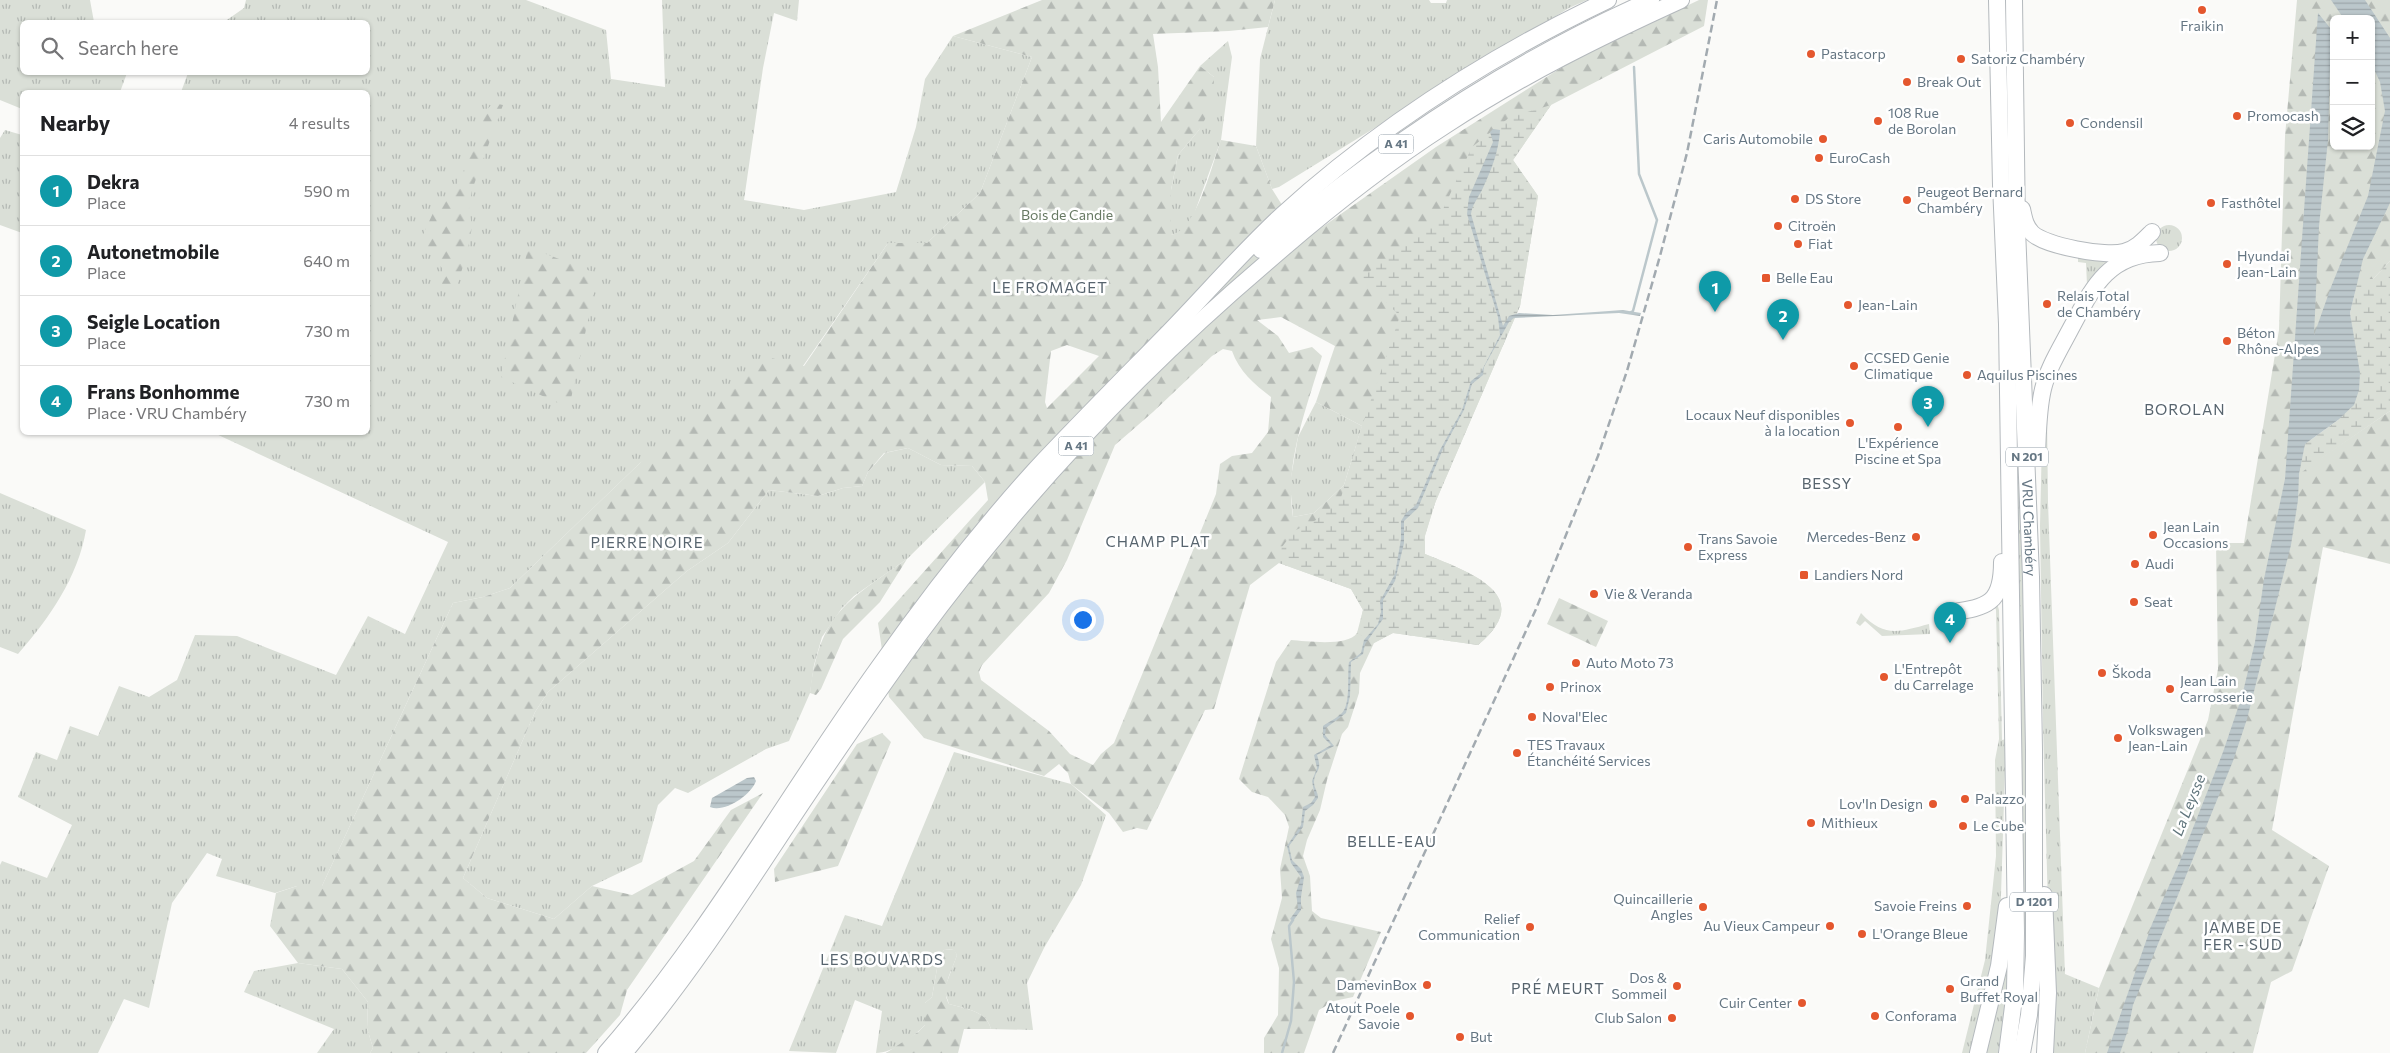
<!DOCTYPE html>
<meta charset="utf-8">
<style>
:root{--surface:#fff;--page:#f6f6f6;--text:#202124;--muted:#757577;--line:#e0e0e0;--accent:#0b8043}
body{margin:0;font-family:Commissioner,sans-serif;background:var(--page);color:var(--text)}
.controls{position:absolute;right:15px;top:15px;display:grid;overflow:hidden;border-radius:8px;box-shadow:0 1px 4px #0004}
.controls button{width:45px;height:45px;display:grid;place-items:center;padding:0;border:0;border-bottom:1px solid var(--line);background:var(--surface);color:var(--text);font:25px sans-serif}
.you{position:absolute;left:1082px;top:619px;width:18px;height:18px;margin:-12px;border:4px solid #fff;border-radius:50%;background:#1a73e8;box-shadow:0 0 0 8px #1a73e833}
.badge{display:grid;place-items:center;width:32px;height:32px;border-radius:50%;background:var(--accent);color:#fff;font-size:16px;font-weight:700}
.pin{position:absolute;translate:-50% -41px;filter:drop-shadow(0 1px 2px #0008)}
.pin::after{content:'';position:absolute;top:26px;width:18px;height:15px;background:inherit;clip-path:polygon(0 0,100% 0,50% 100%)}
.list{margin:0;padding:0;list-style:none}
h2{display:flex;justify-content:space-between;align-items:center;height:65px;margin:0;padding:0 20px;font-size:21px}
h2 small{font-size:16px;font-weight:400;color:var(--muted)}
.list li{display:grid;grid-template-columns:32px 1fr auto;gap:15px;align-items:center;box-sizing:border-box;height:70px;padding:0 20px;border-top:1px solid var(--line)}
.list b{display:block;font-size:19px;white-space:nowrap}
.list p{margin:0;font-size:16px;white-space:nowrap;color:var(--muted)}
.list em{font-size:16px;font-style:normal;color:var(--muted)}
.icon{flex:none;width:28px;height:28px;fill:none;stroke:currentColor;stroke-width:2;stroke-linecap:round;stroke-linejoin:round}
.map{position:relative;flex:none;width:2390px;height:1053px;overflow:hidden}
.search{position:absolute;background:var(--surface);box-shadow:0 1px 4px #0004;left:20px;top:20px;width:350px;height:55px;display:flex;align-items:center;gap:12px;box-sizing:border-box;padding:0 18px;border-radius:8px;color:var(--muted);font-size:19px}
.panel{position:absolute;background:var(--surface);box-shadow:0 1px 4px #0004;left:20px;top:90px;width:350px;height:345px;border-radius:8px}
.map>svg:first-child{display:block}
.grass{fill:url(#grass-tufts)}
.forest{fill:url(#forest-firs);fill-rule:evenodd}
.wetland{fill:url(#wetland-marsh)}
.water{fill:url(#water-rules)}
.lines{fill:none;stroke-linecap:round;stroke-linejoin:round}
.stream{stroke:#bbc7cb;stroke-width:2.5}
.highway-casing{stroke:#b4b9bd;stroke-width:18}
.highway{stroke:#fff;stroke-width:16}
.rail{stroke:#a2aab0;stroke-width:2.5;stroke-dasharray:8 4;stroke-linecap:butt}
.poi-dot{fill:#e4572e;stroke:#fff;stroke-width:2}
.labels{text-anchor:middle;stroke-width:5;stroke-linejoin:round;paint-order:stroke}
.shield{fill:#fff;stroke:#939fa8;stroke-width:1}
.shield-label{font-size:12px;font-weight:bold;fill:#657683}
.poi-label{font-size:14px;fill:#657683;stroke:#fff;text-anchor:start}
.park-label{font-size:14px;fill:#687a64;stroke:#fff}
.street-label{font-size:14px;fill:#657683;stroke:#fff}
.neighbourhood-label{font-size:15px;letter-spacing:1px;fill:#57646e;stroke:#fff}
.water-label{font-size:15px;font-style:italic;fill:#60757c;stroke:#fff}
</style>
<div class="map">
<svg width="2390" height="1053" viewBox="0 0 2390 1053">
<defs>
<pattern id="grass-tufts" width="24" height="20" patternUnits="userSpaceOnUse" patternTransform="scale(1.25)"><rect width="24" height="20" fill="#dadfd7"/><path d="M3 7l-1-3M5 7V3M7 7l1-3M15 17l-1-3M17 17v-4M19 17l1-3" fill="none" stroke="#b4b9b4"/></pattern>
<pattern id="forest-firs" width="22" height="20" patternUnits="userSpaceOnUse" patternTransform="scale(1.25)"><rect width="22" height="20" fill="#dadfd7"/><path d="M5 1l3.5 6h-7zM16 11l3.5 6h-7z" fill="#b4b9b4"/></pattern>
<pattern id="wetland-marsh" width="20" height="14" patternUnits="userSpaceOnUse" patternTransform="scale(1.25)"><rect width="20" height="14" fill="#dadfd7"/><path d="M1 5h8M5 5V1M11 12h8M15 12V8" fill="none" stroke="#b4b9b4"/></pattern>
<pattern id="water-rules" width="6" height="5" patternUnits="userSpaceOnUse" patternTransform="scale(1.25)"><rect width="6" height="5" fill="#bbc7cb"/><path d="M0 2.5h6" fill="none" stroke="#9ca6aa"/></pattern>
</defs>
<rect width="100%" height="100%" fill="#fafaf8"/>
<path class="grass" d="M0,0h90l4,22h-72v50l105,1 -7,19h-98v17l-22,-9z
M246,0h280l80,30 5,49 54,8 -3,-87h137l-2,21 -23,-8 -11,55 -19,132 60,10 92,-18 20,-65 9,-48 28,-43 79,21 -52,136 -53,50h-39l-85,123 -163,97 -130,125 -27,9 -30,6 -131,283h-25l-22,7 -59,-17 6,-17 -15,-6 -35,50 -23,105 -25,-9 -26,54h-98v-188l2,-4 45,17 25,-53 -54,-28 18,-45 21,8 13,-34 28,10 21,-50 30,11 28,-17 18,-45 42,1 99,39 32,-59 37,18 43,-92 -234,-109 154,-1v-340h-187l7,-19 180,-1v-50h-144l20,-14z
M1275,0h154l2,3h15l1,-3h140l-18,8 -290,179 -7,2 -16,-43 4,-87z
M1228,41l4,16 -11,83 -28,77 -12,15 -10,3v-45l7,-35 21,-25 15,-53 -14,-11z
M5,130l17,5v98l-22,-8v-87z
M2156 238a13 13 0 1 1 26 0a13 13 0 1 1-26 0Z
M2078,255l36,1 -27,29 -1,-22 -8,-1z
M2015,329l7,175 6,397 -4,30z
M2052,382l-5,33 1,87 17,472 34,14 -14,65h-33l-9,-327 -3,-200 2,-87z
M1316,402l46,24 -18,59 -30,28 -21,4 -3,-34 8,-46z
M908,448l33,17 31,1 13,16 -78,77 -53,37 -12,12 -20,29 -8,28 -4,28 -21,48 -23,8 -78,44 -13,-5 -17,17 -16,57 -50,24 -38,33 -67,-21 -24,-20 72,-166 13,-20 139,-121 41,-28 41,-53 49,6 25,-8 19,-2 6,-14 17,-19z
M0,493l86,37c-8,47 -37,89 -68,124l-18,-7z
M1997,603l2,7 3,130 4,-1 -6,187 -28,127h-10l23,-93 11,-104 -1,-96 4,-21 -3,-129 -2,-5z
M1861,613c23,25 38,19 68,11l1,10 -48,2 -17,-15 -5,5 -4,-3z
M954,752l117,32 35,31 -25,70 -37,63 -17,35 6,47 -42,-1c-5,-19 -26,-20 -42,-25l-5,-14 13,-35 -4,-6 -9,1 -5,7 -7,40 -7,6v22c-12,12 -32,28 -49,28l6,-42 -27,-11 -19,53 -47,-2 56,-136 37,11z
M2009,941l-3,58 -8,54h-13z
M298,963l44,6 26,33 -1,26 6,20 -3,5h-53l17,-24 -90,-37 10,-21z"/>
<path class="forest" d="M1042,0h233l-7,27 -39,4 -76,3 5,33 3,55 39,-56 14,11 -1,28 -14,25 -21,25 -7,35v45c26,-5 41,-71 50,-95l35,6 16,43 32,51 132,-93 139,-88 124,-59h9l-4,26 -153,79 -38,55 25,36 -18,110 -85,197 -10,33v18c44,18 113,41 53,91l-85,-12 -19,10 -14,30 -1,20 -11,34 -6,7 -15,46 -7,30 -13,30 -4,16 7,20 2,35 9,7 60,14 -28,65 -19,4 -15,9 -15,43h-40v-15l14,-23 1,-47 -8,-29 11,-41 -2,-29 9,-42 -4,-12 -17,-18 -16,-5 -13,-13 37,-117 15,-22c15,1 57,7 66,-7 4,-6 4,-17 6,-23l-12,-21 -72,-26 -29,22 -36,124 -9,1 -58,120 -10,-2 -14,4 -14,-19 -38,-29 -3,-11 -9,-9 -15,12 -120,-38 -35,-41 -11,-74 110,-123 -3,-18 -13,-16 -31,-1 -33,-17 -24,5 -16,19 -6,14 -19,2 -25,8 -49,-6 -41,53 -41,28 -139,121 -13,20 -72,166 24,20 67,21 38,-33 40,9 62,-34 37,-51 32,-17 -136,197 -7,25 -34,38h-216l3,-5 -6,-20 1,-26 -26,-33 -44,-6 -28,-37 6,-33 21,-7h25l131,-283 30,-6 27,-9 130,-125 123,-107 41,10 84,-123h39l53,-50 52,-136 -79,-21zM1281,317l54,29 -19,56 46,24 -18,59 -30,28 -21,4c-9,-54 14,-110 29,-161l-10,-9 -23,6 -11,-17 -21,-16zM1067,345l32,11 -52,52 -2,-6 6,-51zM1223,349l9,2c7,20 22,33 39,46l-3,35 -16,21 -20,3 -12,8 -4,30 -102,249 -13,11 -8,11 -23,-11 -21,-23 -68,-51 -2,-8 3,-7 67,-72 18,-33 48,-115 38,-33 59,-56z
M2297,0h93v261l-17,18h-14l-60,194 91,-62v153l-67,-17 -51,283 57,36 -37,105 -21,11 -18,71h-168l14,-65 109,-268 10,-51 -2,-126h28l35,-213 6,-194zM2334,19h37v127h-37z
M493,103l10,2 -31,85 -3,18 3,19 -5,27 -10,31 -15,5v-22l-13,-17 -7,-14 15,-33 14,-10 5,-8 22,-45 7,-29z
M528,247l70,27 -29,134 -68,-31z
M907,559l-27,43 -37,37 -22,50 -5,6 -6,-2c10,-80 36,-91 97,-134z
M1559,598l49,23 -12,26 -49,-23z
M882,733l9,9 -53,124 -63,16 -1,-13 83,-125z
M954,949l3,6c-5,16 -17,34 -8,49 16,5 37,6 42,25h-27l-6,24h-72l32,-21 7,-7v-22l7,-6 7,-40 5,-7z"/>
<path class="wetland" d="M1551,105l-38,55 25,36 -18,110 -85,197 -10,32v19c44,18 113,41 53,91l-85,-12 -19,10 -17,-10 6,-23 -12,-21 -72,-26 3,-16 12,-16 22,-11 24,-19 22,-75 38,-110 -39,-38 78,-60 33,-71 38,-30z
M2390,261v150l-91,63 6,-30 33,-24 15,-81 -3,-26 8,-34h15z"/>
<path class="water" d="M2331,0h34l25,38v165l-27,56 -13,54 10,60 -1,17 -5,15 -16,15 -33,24 -6,30 -1,26 -7,45 -44,174 -14,42 -100,244 -5,25 -8,23h-13l45,-129 28,-63 43,-109 19,-56 13,-54 9,-63 21,-100 33,-466 13,16 -3,111 -9,86 -5,109 17,-48 37,-91 17,-85 -5,-29 -9,-19v-44h-27z
M1493,129l7,1c-1,21 -9,41 -18,60 -4,8 -10,15 -11,24l32,112 6,-10 10,-3 34,2 70,-5 18,3 -1,3 -21,-3 -105,5 -5,4 -25,45 -1,8 -11,9 -8,26 -21,39 -25,59 -14,13v22l-9,38 -12,19v19l-18,25 -2,10 -12,8 -1,34 -4,17 -20,15 -1,7 9,11 -17,9c6,18 -2,13 -3,27 0,6 4,10 4,16l-5,7 -8,6 -2,16 -14,19 3,14 9,9 3,8 -3,20v13l-8,11 -3,-2 8,-11 -2,-15 5,-16 -10,-14 -4,-17 14,-21 2,-18 8,-4 4,-6 -3,-16 5,-13 -3,-13 17,-10 -8,-8v-11c5,-4 13,-7 19,-13 9,-9 5,-38 7,-51l12,-9 3,-13 14,-16 3,-12 -1,-11 15,-27 6,-35v-18l5,-8 10,-8 24,-55 22,-40 9,-29 9,-7 20,-39 -2,-18 -31,-103 2,-17 24,-55 -3,-10z
M754,777l2,4c-5,14 -31,32 -46,26l2,-9 35,-20z"/>
<g class="lines">
<path class="stream" d="M1631,312l2,-1 24,-91 -18,-46 -5,-107
M1282,1053l9,-32 3,-39 -5,-56 4,-6"/>
<defs>
<g id="highway">
<path d="M1997,0l4,185 6,139 9,609 -1,58 -8,62"/>
<path id="s1" d="M2014,0l3,229 14,348 3,173v206l-5,59 -7,38"/>
<path d="M2022,209c2,9 3,17 10,24 13,13 74,24 92,19 12,-3 20,-12 28,-20"/>
<path d="M1261,250c119,-101 247,-187 390,-250"/>
<path d="M2037,454c1,-22 1,-44 6,-65 5,-21 17,-40 27,-59 22,-41 37,-76 90,-77"/>
<path d="M1948,613c38,-6 54,-7 54,-51"/>
<path d="M2044,895l4,98 -3,60"/>
<path d="M606,1053c104,-119 181,-258 273,-386 48,-68 100,-135 156,-197 44,-47 89,-92 134,-138 38,-39 73,-80 113,-117 97,-88 208,-159 326,-215"/>
<path d="M624,1053c61,-72 112,-150 164,-229 42,-63 85,-126 130,-188 100,-136 218,-262 347,-372 57,-50 117,-98 181,-139 75,-49 154,-88 235,-125"/>
<path d="M1978,1053l21,-87 8,-60"/>
</g>
</defs>
<use href="#highway" class="highway-casing"/>
<use href="#highway" class="highway"/>
<path class="rail" d="M1333,1053l203,-444 62,-153 29,-85 33,-115 27,-103 30,-153"/>
</g>
<g class="poi-dot">
<circle cx="2202" cy="10" r="5"/>
<circle cx="1811" cy="54" r="5"/>
<circle cx="1961" cy="59" r="5"/>
<circle cx="1907" cy="82" r="5"/>
<circle cx="2237" cy="116" r="5"/>
<circle cx="1878" cy="121" r="5"/>
<circle cx="2070" cy="123" r="5"/>
<circle cx="1823" cy="139" r="5"/>
<circle cx="1819" cy="158" r="5"/>
<circle cx="1795" cy="199" r="5"/>
<circle cx="1907" cy="200" r="5"/>
<circle cx="2211" cy="203" r="5"/>
<circle cx="1778" cy="226" r="5"/>
<circle cx="1798" cy="244" r="5"/>
<circle cx="2227" cy="264" r="5"/>
<rect x="1761" y="273" width="10" height="10" rx="2.5"/>
<circle cx="2047" cy="304" r="5"/>
<circle cx="1848" cy="305" r="5"/>
<circle cx="2227" cy="341" r="5"/>
<circle cx="1854" cy="366" r="5"/>
<circle cx="1967" cy="375" r="5"/>
<circle cx="1850" cy="423" r="5"/>
<circle cx="1898" cy="427" r="5"/>
<circle cx="2153" cy="535" r="5"/>
<circle cx="1916" cy="537" r="5"/>
<circle cx="1688" cy="547" r="5"/>
<circle cx="2135" cy="564" r="5"/>
<rect x="1799" y="570" width="10" height="10" rx="2.5"/>
<circle cx="1594" cy="594" r="5"/>
<circle cx="2134" cy="602" r="5"/>
<circle cx="1576" cy="663" r="5"/>
<circle cx="2102" cy="673" r="5"/>
<circle cx="1884" cy="677" r="5"/>
<circle cx="1550" cy="687" r="5"/>
<circle cx="2170" cy="689" r="5"/>
<circle cx="1532" cy="717" r="5"/>
<circle cx="2118" cy="738" r="5"/>
<circle cx="1517" cy="753" r="5"/>
<circle cx="1965" cy="799" r="5"/>
<circle cx="1933" cy="804" r="5"/>
<circle cx="1811" cy="823" r="5"/>
<circle cx="1963" cy="826" r="5"/>
<circle cx="1967" cy="906" r="5"/>
<circle cx="1703" cy="907" r="5"/>
<circle cx="1830" cy="926" r="5"/>
<circle cx="1530" cy="927" r="5"/>
<circle cx="1862" cy="934" r="5"/>
<circle cx="1427" cy="985" r="5"/>
<circle cx="1677" cy="986" r="5"/>
<circle cx="1950" cy="989" r="5"/>
<circle cx="1802" cy="1003" r="5"/>
<circle cx="1410" cy="1016" r="5"/>
<circle cx="1875" cy="1016" r="5"/>
<circle cx="1672" cy="1018" r="5"/>
<circle cx="1460" cy="1037" r="5"/>
</g>
<g class="labels">
<g class="shield">
<rect x="1378.5" y="134.5" width="35" height="19" rx="4"/>
<rect x="1058.5" y="436.5" width="35" height="19" rx="4"/>
<rect x="2006" y="447.5" width="42" height="19" rx="4"/>
<rect x="2010" y="892.5" width="48" height="19" rx="4"/>
</g>
<g class="shield-label">
<text x="1396" y="148">A 41</text>
<text x="1076" y="450">A 41</text>
<text x="2027" y="461">N 201</text>
<text x="2034" y="906">D 1201</text>
</g>
<g class="poi-label">
<text x="2202" y="31" text-anchor="middle">Fraikin</text>
<text x="1821" y="59">Pastacorp</text>
<text x="1971" y="64">Satoriz Chambéry</text>
<text x="1917" y="87">Break Out</text>
<text x="1888" y="118">108 Rue<tspan x="1888" dy="16">de Borolan</tspan></text>
<text x="2247" y="121">Promocash</text>
<text x="2080" y="128">Condensil</text>
<text x="1813" y="144" text-anchor="end">Caris Automobile</text>
<text x="1829" y="163">EuroCash</text>
<text x="1917" y="197">Peugeot Bernard<tspan x="1917" dy="16">Chambéry</tspan></text>
<text x="1805" y="204">DS Store</text>
<text x="2221" y="208">Fasthôtel</text>
<text x="1788" y="231">Citroën</text>
<text x="1808" y="249">Fiat</text>
<text x="2237" y="261">Hyundai<tspan x="2237" dy="16">Jean-Lain</tspan></text>
<text x="1776" y="283">Belle Eau</text>
<text x="2057" y="301">Relais Total<tspan x="2057" dy="16">de Chambéry</tspan></text>
<text x="1858" y="310">Jean-Lain</text>
<text x="2237" y="338">Béton<tspan x="2237" dy="16">Rhône-Alpes</tspan></text>
<text x="1864" y="363">CCSED Genie<tspan x="1864" dy="16">Climatique</tspan></text>
<text x="1977" y="380">Aquilus Piscines</text>
<text x="1840" y="420" text-anchor="end">Locaux Neuf disponibles<tspan x="1840" dy="16">à la location</tspan></text>
<text x="1898" y="448" text-anchor="middle">L'Expérience<tspan x="1898" dy="16">Piscine et Spa</tspan></text>
<text x="2163" y="532">Jean Lain<tspan x="2163" dy="16">Occasions</tspan></text>
<text x="1906" y="542" text-anchor="end">Mercedes-Benz</text>
<text x="1698" y="544">Trans Savoie<tspan x="1698" dy="16">Express</tspan></text>
<text x="2145" y="569">Audi</text>
<text x="1814" y="580">Landiers Nord</text>
<text x="1604" y="599">Vie &amp; Veranda</text>
<text x="2144" y="607">Seat</text>
<text x="1586" y="668">Auto Moto 73</text>
<text x="1894" y="674">L'Entrepôt<tspan x="1894" dy="16">du Carrelage</tspan></text>
<text x="2112" y="678">Škoda</text>
<text x="2180" y="686">Jean Lain<tspan x="2180" dy="16">Carrosserie</tspan></text>
<text x="1560" y="692">Prinox</text>
<text x="1542" y="722">Noval'Elec</text>
<text x="2128" y="735">Volkswagen<tspan x="2128" dy="16">Jean-Lain</tspan></text>
<text x="1527" y="750">TES Travaux<tspan x="1527" dy="16">Étanchéité Services</tspan></text>
<text x="1975" y="804">Palazzo</text>
<text x="1923" y="809" text-anchor="end">Lov'In Design</text>
<text x="1821" y="828">Mithieux</text>
<text x="1973" y="831">Le Cube</text>
<text x="1693" y="904" text-anchor="end">Quincaillerie<tspan x="1693" dy="16">Angles</tspan></text>
<text x="1957" y="911" text-anchor="end">Savoie Freins</text>
<text x="1520" y="924" text-anchor="end">Relief<tspan x="1520" dy="16">Communication</tspan></text>
<text x="1820" y="931" text-anchor="end">Au Vieux Campeur</text>
<text x="1872" y="939">L'Orange Bleue</text>
<text x="1667" y="983" text-anchor="end">Dos &amp;<tspan x="1667" dy="16">Sommeil</tspan></text>
<text x="1960" y="986">Grand<tspan x="1960" dy="16">Buffet Royal</tspan></text>
<text x="1417" y="990" text-anchor="end">DamevinBox</text>
<text x="1792" y="1008" text-anchor="end">Cuir Center</text>
<text x="1400" y="1013" text-anchor="end">Atout Poele<tspan x="1400" dy="16">Savoie</tspan></text>
<text x="1885" y="1021">Conforama</text>
<text x="1662" y="1023" text-anchor="end">Club Salon</text>
<text x="1470" y="1042">But</text>
</g>
<g class="park-label">
<text x="1067" y="220">Bois de Candie</text>
</g>
<g class="street-label">
<text dy="5" stroke="none"><textPath href="#s1" startOffset="528">VRU Chambéry</textPath></text>
</g>
<g class="neighbourhood-label">
<text x="1050" y="293">LE FROMAGET</text>
<text x="2185" y="415">BOROLAN</text>
<text x="1827" y="489">BESSY</text>
<text x="1158" y="547">CHAMP PLAT</text>
<text x="647" y="548">PIERRE NOIRE</text>
<text x="1392" y="847">BELLE-EAU</text>
<text x="2243" y="933">JAMBE DE<tspan x="2243" dy="17">FER - SUD</tspan></text>
<text x="882" y="965">LES BOUVARDS</text>
<text x="1558" y="994">PRÉ MEURT</text>
</g>
<g class="water-label">
<text transform="translate(2189 805) rotate(-68)" y="5">La Leysse</text>
</g>
</g>
</svg>
<div class="controls">
<button>+</button>
<button>−</button>
<button><svg class="icon" aria-label="layers" viewBox="0 0 24 24"><path d="M12 4l9 5-9 5-9-5zM3 14l9 5 9-5"/></svg></button>
</div>
<div class="you"></div>
<div class="pin badge" style="left:1715px;top:312px;background:#0f9aa8">1</div>
<div class="pin badge" style="left:1783px;top:340px;background:#0f9aa8">2</div>
<div class="pin badge" style="left:1928px;top:427px;background:#0f9aa8">3</div>
<div class="pin badge" style="left:1950px;top:643px;background:#0f9aa8">4</div>
<div class="search"><svg class="icon" aria-label="search" viewBox="0 0 24 24"><circle cx="10" cy="10" r="6"/><path d="M15 15l6 6"/></svg>Search here</div>
<section class="panel">
<h2>Nearby<small>4 results</small></h2>
<ul class="list">
<li><span class="badge" style="background:#0f9aa8">1</span><div><b>Dekra</b><p>Place</p></div><em>590 m</em></li>
<li><span class="badge" style="background:#0f9aa8">2</span><div><b>Autonetmobile</b><p>Place</p></div><em>640 m</em></li>
<li><span class="badge" style="background:#0f9aa8">3</span><div><b>Seigle Location</b><p>Place</p></div><em>730 m</em></li>
<li><span class="badge" style="background:#0f9aa8">4</span><div><b>Frans Bonhomme</b><p>Place · VRU Chambéry</p></div><em>730 m</em></li>
</ul>
</section>
</div>
